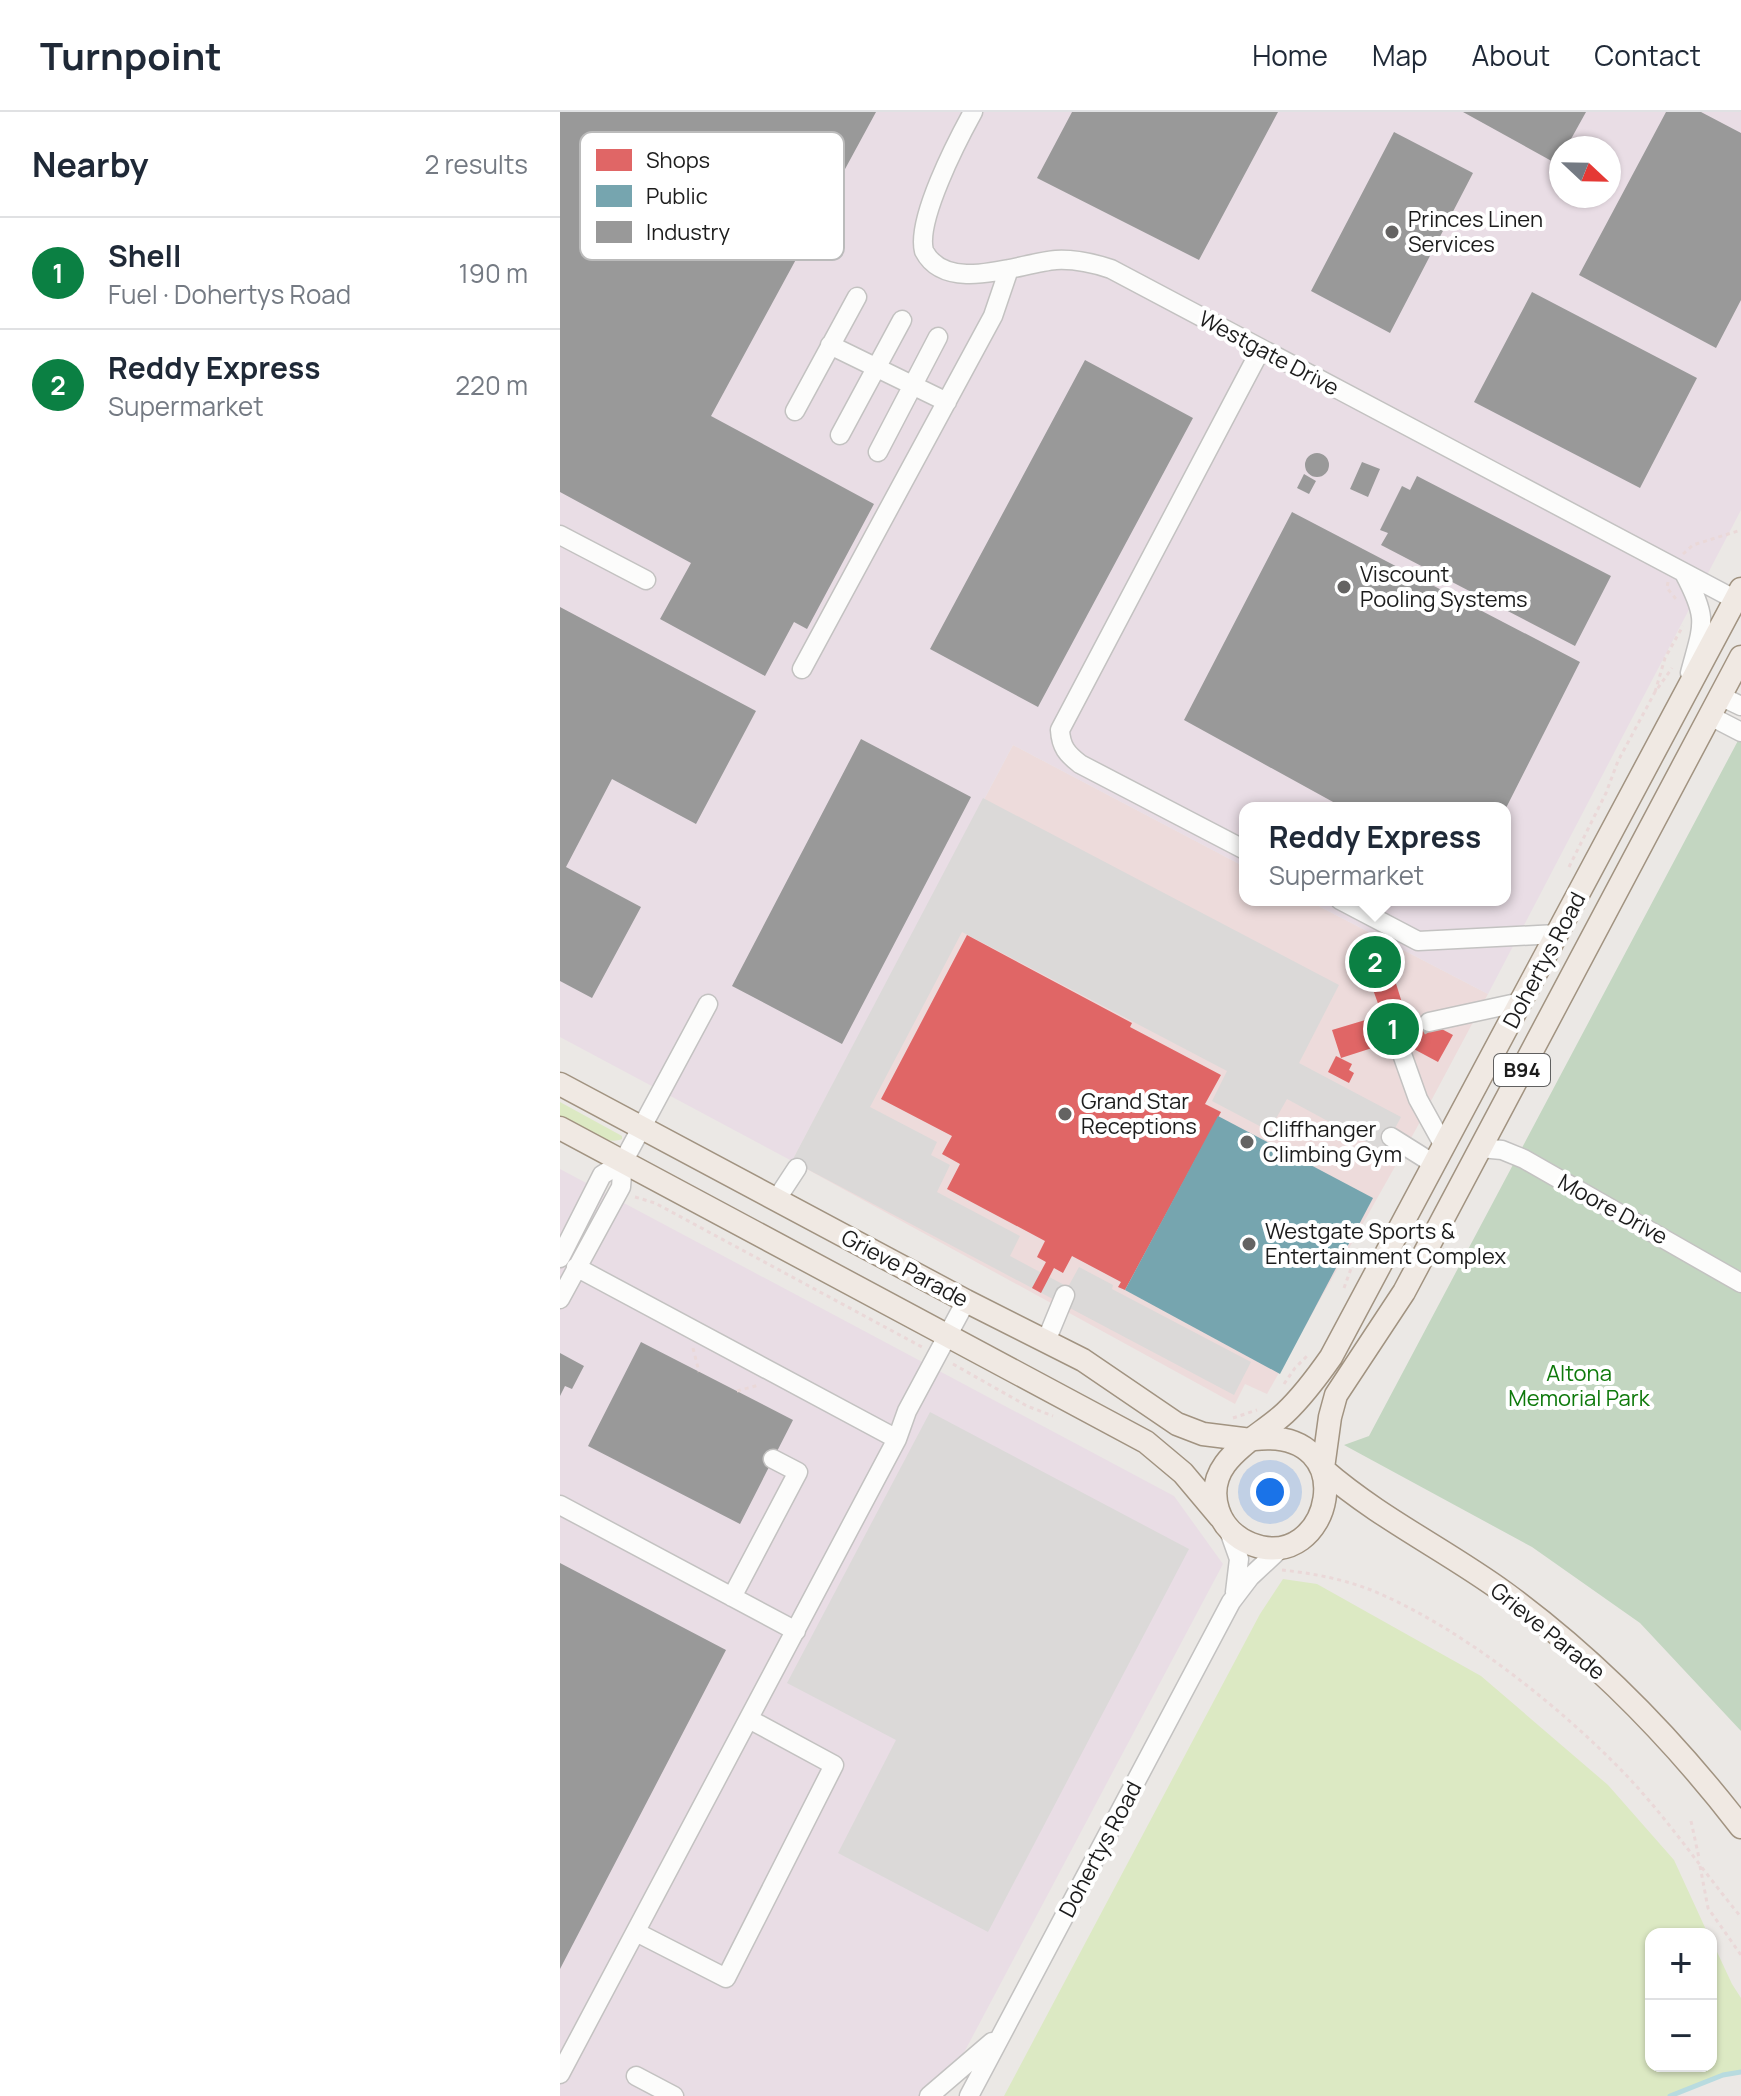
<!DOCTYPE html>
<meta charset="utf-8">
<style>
:root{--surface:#fff;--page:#f6f6f7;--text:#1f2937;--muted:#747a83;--line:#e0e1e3;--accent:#0b8043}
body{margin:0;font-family:Manrope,sans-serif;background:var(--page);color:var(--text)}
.controls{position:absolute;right:24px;bottom:24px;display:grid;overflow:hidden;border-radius:16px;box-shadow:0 2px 6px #0004}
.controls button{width:72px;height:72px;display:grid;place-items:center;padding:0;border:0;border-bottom:2px solid var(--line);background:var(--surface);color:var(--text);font:40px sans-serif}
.compass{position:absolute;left:989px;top:24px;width:72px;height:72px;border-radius:50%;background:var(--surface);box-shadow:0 2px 6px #0004;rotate:112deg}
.you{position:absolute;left:710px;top:1380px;width:28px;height:28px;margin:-20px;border:6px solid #fff;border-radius:50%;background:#1a73e8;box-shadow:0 0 0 12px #1a73e833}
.badge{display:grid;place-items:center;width:52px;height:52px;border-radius:50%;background:var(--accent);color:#fff;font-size:26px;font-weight:700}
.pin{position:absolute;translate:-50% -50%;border:4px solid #fff;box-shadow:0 2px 8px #0006}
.popup{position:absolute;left:679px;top:690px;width:272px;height:104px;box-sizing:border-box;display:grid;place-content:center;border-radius:16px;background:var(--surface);filter:drop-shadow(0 2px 6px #0005);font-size:26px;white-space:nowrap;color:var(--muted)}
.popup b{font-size:30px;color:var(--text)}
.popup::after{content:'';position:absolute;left:50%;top:100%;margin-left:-16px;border:16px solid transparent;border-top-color:var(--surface)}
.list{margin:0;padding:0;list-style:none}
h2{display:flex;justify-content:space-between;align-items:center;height:104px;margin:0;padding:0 32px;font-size:34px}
h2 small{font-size:26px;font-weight:400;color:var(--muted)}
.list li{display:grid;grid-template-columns:52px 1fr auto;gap:24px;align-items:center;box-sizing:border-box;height:112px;padding:0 32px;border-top:2px solid var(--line)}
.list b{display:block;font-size:30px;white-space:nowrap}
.list p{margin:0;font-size:26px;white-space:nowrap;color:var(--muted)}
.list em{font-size:26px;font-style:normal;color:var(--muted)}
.map{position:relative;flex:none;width:1181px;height:1984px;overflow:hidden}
header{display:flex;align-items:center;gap:48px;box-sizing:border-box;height:112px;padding:0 40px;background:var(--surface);border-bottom:2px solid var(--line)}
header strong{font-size:38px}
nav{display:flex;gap:44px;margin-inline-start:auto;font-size:28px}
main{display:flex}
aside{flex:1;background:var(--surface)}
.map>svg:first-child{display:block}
.commercial{fill:#eddbdb}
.industrial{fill:#e9dde5;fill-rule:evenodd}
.grass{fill:#dce9c3}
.cemetery{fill:#c3d6c1}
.parking{fill:#dbd9d8}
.shops{fill:#e06666}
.public{fill:#76a5af}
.industry{fill:#999}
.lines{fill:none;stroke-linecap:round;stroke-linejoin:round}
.stream{stroke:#b8dbdf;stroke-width:5}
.minor-tunnel{stroke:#c2bfbd;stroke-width:18;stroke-dasharray:18 9;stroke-linecap:butt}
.minor-casing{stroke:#c3c2c1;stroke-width:21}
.major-casing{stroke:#a19381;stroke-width:25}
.path{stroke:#ead8d8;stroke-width:3;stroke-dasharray:4 4;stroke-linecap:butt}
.minor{stroke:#fcfcfb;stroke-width:18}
.major{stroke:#f0e9e3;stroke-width:22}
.poi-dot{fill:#646362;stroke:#fff;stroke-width:3}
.labels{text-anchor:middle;stroke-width:8;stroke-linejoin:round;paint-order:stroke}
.shield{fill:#fff;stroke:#606060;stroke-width:2}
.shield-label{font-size:20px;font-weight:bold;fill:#1c1c1c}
.poi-label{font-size:22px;fill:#1c1c1c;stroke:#fff;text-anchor:start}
.street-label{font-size:22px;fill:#1c1c1c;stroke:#fff}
.park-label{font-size:22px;fill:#0e790b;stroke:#fff}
.key{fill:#fff;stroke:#bbb;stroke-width:2}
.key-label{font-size:22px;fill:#1c1c1c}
</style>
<header>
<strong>Turnpoint</strong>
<nav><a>Home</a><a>Map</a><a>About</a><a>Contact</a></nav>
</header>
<main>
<aside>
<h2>Nearby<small>2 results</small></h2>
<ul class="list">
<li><span class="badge">1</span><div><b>Shell</b><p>Fuel · Dohertys Road</p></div><em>190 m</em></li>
<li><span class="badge">2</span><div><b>Reddy Express</b><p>Supermarket</p></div><em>220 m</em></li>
</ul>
</aside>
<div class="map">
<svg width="1181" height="1984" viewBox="0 0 1181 1984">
<rect width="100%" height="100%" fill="#ebe8e5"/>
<path class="commercial" d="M453,633l232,122v33h62l181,94 -73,137 -148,263 -22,-10 -10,20 -443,-243z"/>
<path class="industrial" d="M0,0h1181v398l-253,484 -181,-94h198v-92h-260v59l-232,-122 -221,416 -232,-124zM1001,36h48v48h-48z
M0,1057l614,327 49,68 -282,532h-381z"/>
<path class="grass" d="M0,990l62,34v3c-17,8 -46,-14 -62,-23z
M723,1467l34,5 164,92 127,109 66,75 34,74h-57v132h60v-127l21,45 9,14v74l-18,3 -53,21h-666l256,-482z"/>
<path class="cemetery" d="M1181,623v996l-101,-108 -108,-76 -188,-102 25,-9z"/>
<path class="parking" d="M423,686l356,187 -40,78 102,54 -18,34 -96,-52 -18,32 -57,-30 15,-30 -265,-139 -92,175 67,35 -6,13 19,10 -13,27 83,44 -10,20 58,31 11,-20 34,18 -1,4 139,73 -17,33 -442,-234z
M370,1300l259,137 -201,383 -150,-79 58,-113 -109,-57z"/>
<path class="shops" d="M407,823l165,88 -2,4 91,48 -16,29 16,8 -96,178 -7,-3 3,-5 -49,-26 -9,17 -9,-5 -13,25 -9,-5 14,-26 -9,-5 8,-16 -98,-52 13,-25 -18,-10 10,-18 -71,-37z
M807,823l35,19 -10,17 12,38 49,26 -15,27 -41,-22 -56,18 -9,-28 50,-15 -12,-34 -21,-11z
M776,944l16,8 -3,6 5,3 -5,10 -21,-11z"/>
<path class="public" d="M658,1004l155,82 -93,176 -155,-84z"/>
<path class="industry" d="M0,0h316l-165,304 163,88 -67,125 -13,-7 -29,54 -105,-57 31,-56 -131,-71z
M512,0h206l-79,148 -162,-82z
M903,0h123l-20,36h-5v10l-4,6z
M1106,0h35l40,21v167l-25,48 -137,-73z
M834,20l79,41 -83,160 -79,-42z
M972,180l165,86 -57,110 -166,-86z
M525,248l108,58 -155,289 -108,-58z
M745 353a12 12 0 1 1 24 0a12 12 0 1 1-24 0Z
M802,350l18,7 -12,28 -18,-8z
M744,362l12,7 -7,13 -12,-6z
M857,364l194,100 -36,70 -194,-101 7,-12 -8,-3 22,-44 8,4z
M732,400l288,150 -74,146h-162l-160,-88z
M0,495l196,104 -60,113 -84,-45 -46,88 75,40 -49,91 -32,-17z
M301,627l110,58 -129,247 -110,-58z
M81,1230l152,78 -53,104 -152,-78z
M0,1241l24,13 -12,23 -7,-3 -5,10z
M0,1451l166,87 -166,319z"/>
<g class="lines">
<path class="stream" d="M1110,1984l53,-21 18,-3"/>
<path class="minor-tunnel" d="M837,928l32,-18"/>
<defs>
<path id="minor" d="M413,0c-16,29 -57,108 -49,139 23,44 95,12 132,9 19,-1 37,3 55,9l625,331
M270,233l117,57
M235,299l62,-114
M280,323l62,-115
M318,340l60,-115
M0,423l86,45
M1124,461c25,47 19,51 6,100
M242,557l191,-353 16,-47
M1160,584l21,10
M1150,604l31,16
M685,738l-165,-86c-13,-10 -19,-17 -20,-34l201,-381
M780,788l78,41 139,-7
M869,910l92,-20
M837,928l21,59 26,47
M831,1025l43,27
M920,1036l22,2 22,9 217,124
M216,1088l21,-32
M0,1146l42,-83 21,-13
M16,1155l321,172
M0,1187l61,-112 2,-25 85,-158
M486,1229l19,-46
M0,1393l236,126
M668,1416l11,31 -4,33
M172,1485l66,-125 -25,-13
M76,1820l90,46 108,-213 -85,-46
M0,1962l337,-635 10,-28 59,-110
M76,1964l38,20
M369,1984l63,-54
M409,1984l262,-494 19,-25 30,-28"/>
<path id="major" d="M0,972l406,217 117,59 94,64 26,10 48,6
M0,1016l586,314 37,31 37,44
M694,1327c112,-13 77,137 -3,105 -15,-6 -28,-18 -33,-34 -16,-49 38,-70 67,-97 18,-17 32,-36 46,-56l410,-768
M763,1356l7,-51 6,-22 68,-103 337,-635
M764,1358c55,48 122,80 181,123 90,66 168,146 236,234"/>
</defs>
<use href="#minor" class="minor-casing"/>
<use href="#major" class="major-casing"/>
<path class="path" d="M1123,442l10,-9 48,-15
M1108,470l-1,6 9,11
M1095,580l10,-34 18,-32
M1009,755l37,-74 12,-32 37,-69 17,-24
M75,1085l20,6 267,144
M784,1176l9,-25 12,-13
M133,1236l6,24
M393,1252l74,42 26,10
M724,1272l11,-16 12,-12
M177,1279l22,-6
M673,1306l24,-8
M722,1458c29,3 61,9 89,20 88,36 189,116 255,185 42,44 76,95 115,142
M1131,1709l8,37
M1140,1754l8,42 33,47"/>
<use href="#minor" class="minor"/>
<use href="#major" class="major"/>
</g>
<g class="poi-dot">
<circle cx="832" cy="120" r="8"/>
<circle cx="784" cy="475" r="8"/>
<circle cx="505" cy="1002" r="8"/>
<circle cx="687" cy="1030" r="8"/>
<circle cx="689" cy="1132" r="8"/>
</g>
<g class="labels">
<rect class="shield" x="934" y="942" width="56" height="32" rx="6"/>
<g class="shield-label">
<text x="962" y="965">B94</text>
</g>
<g class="poi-label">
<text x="848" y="115">Princes Linen<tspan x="848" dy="25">Services</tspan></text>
<text x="800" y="470">Viscount<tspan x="800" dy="25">Pooling Systems</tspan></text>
<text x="521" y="997">Grand Star<tspan x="521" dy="25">Receptions</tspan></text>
<text x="703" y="1025">Cliffhanger<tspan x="703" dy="25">Climbing Gym</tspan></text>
<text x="705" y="1127">Westgate Sports &amp;<tspan x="705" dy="25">Entertainment Complex</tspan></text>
</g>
<g class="street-label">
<text transform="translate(709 241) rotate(28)" y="8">Westgate Drive</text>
<text transform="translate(984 848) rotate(-62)" y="8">Dohertys Road</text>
<text transform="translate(1053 1097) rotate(29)" y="8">Moore Drive</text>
<text transform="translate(345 1156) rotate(28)" y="8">Grieve Parade</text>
<text transform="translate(988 1519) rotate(39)" y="8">Grieve Parade</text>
<text transform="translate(540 1737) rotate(-62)" y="8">Dohertys Road</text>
</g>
<g class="park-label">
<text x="1019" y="1269">Altona<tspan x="1019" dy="25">Memorial Park</tspan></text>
</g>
</g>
<rect x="20" y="20" width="264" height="128" rx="12" class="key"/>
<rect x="36" y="37" width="36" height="22" fill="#e06666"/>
<rect x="36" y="73" width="36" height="22" fill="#76a5af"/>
<rect x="36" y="109" width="36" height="22" fill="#999"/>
<g class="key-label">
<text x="86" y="56">Shops</text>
<text x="86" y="92">Public</text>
<text x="86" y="128">Industry</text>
</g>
</svg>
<div class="controls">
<button>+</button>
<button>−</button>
</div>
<svg class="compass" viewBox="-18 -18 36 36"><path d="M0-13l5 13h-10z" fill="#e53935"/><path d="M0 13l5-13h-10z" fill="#747a83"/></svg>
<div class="you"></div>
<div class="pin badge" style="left:833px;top:917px">1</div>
<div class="pin badge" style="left:815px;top:850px">2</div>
<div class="popup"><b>Reddy Express</b>Supermarket</div>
</div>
</main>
